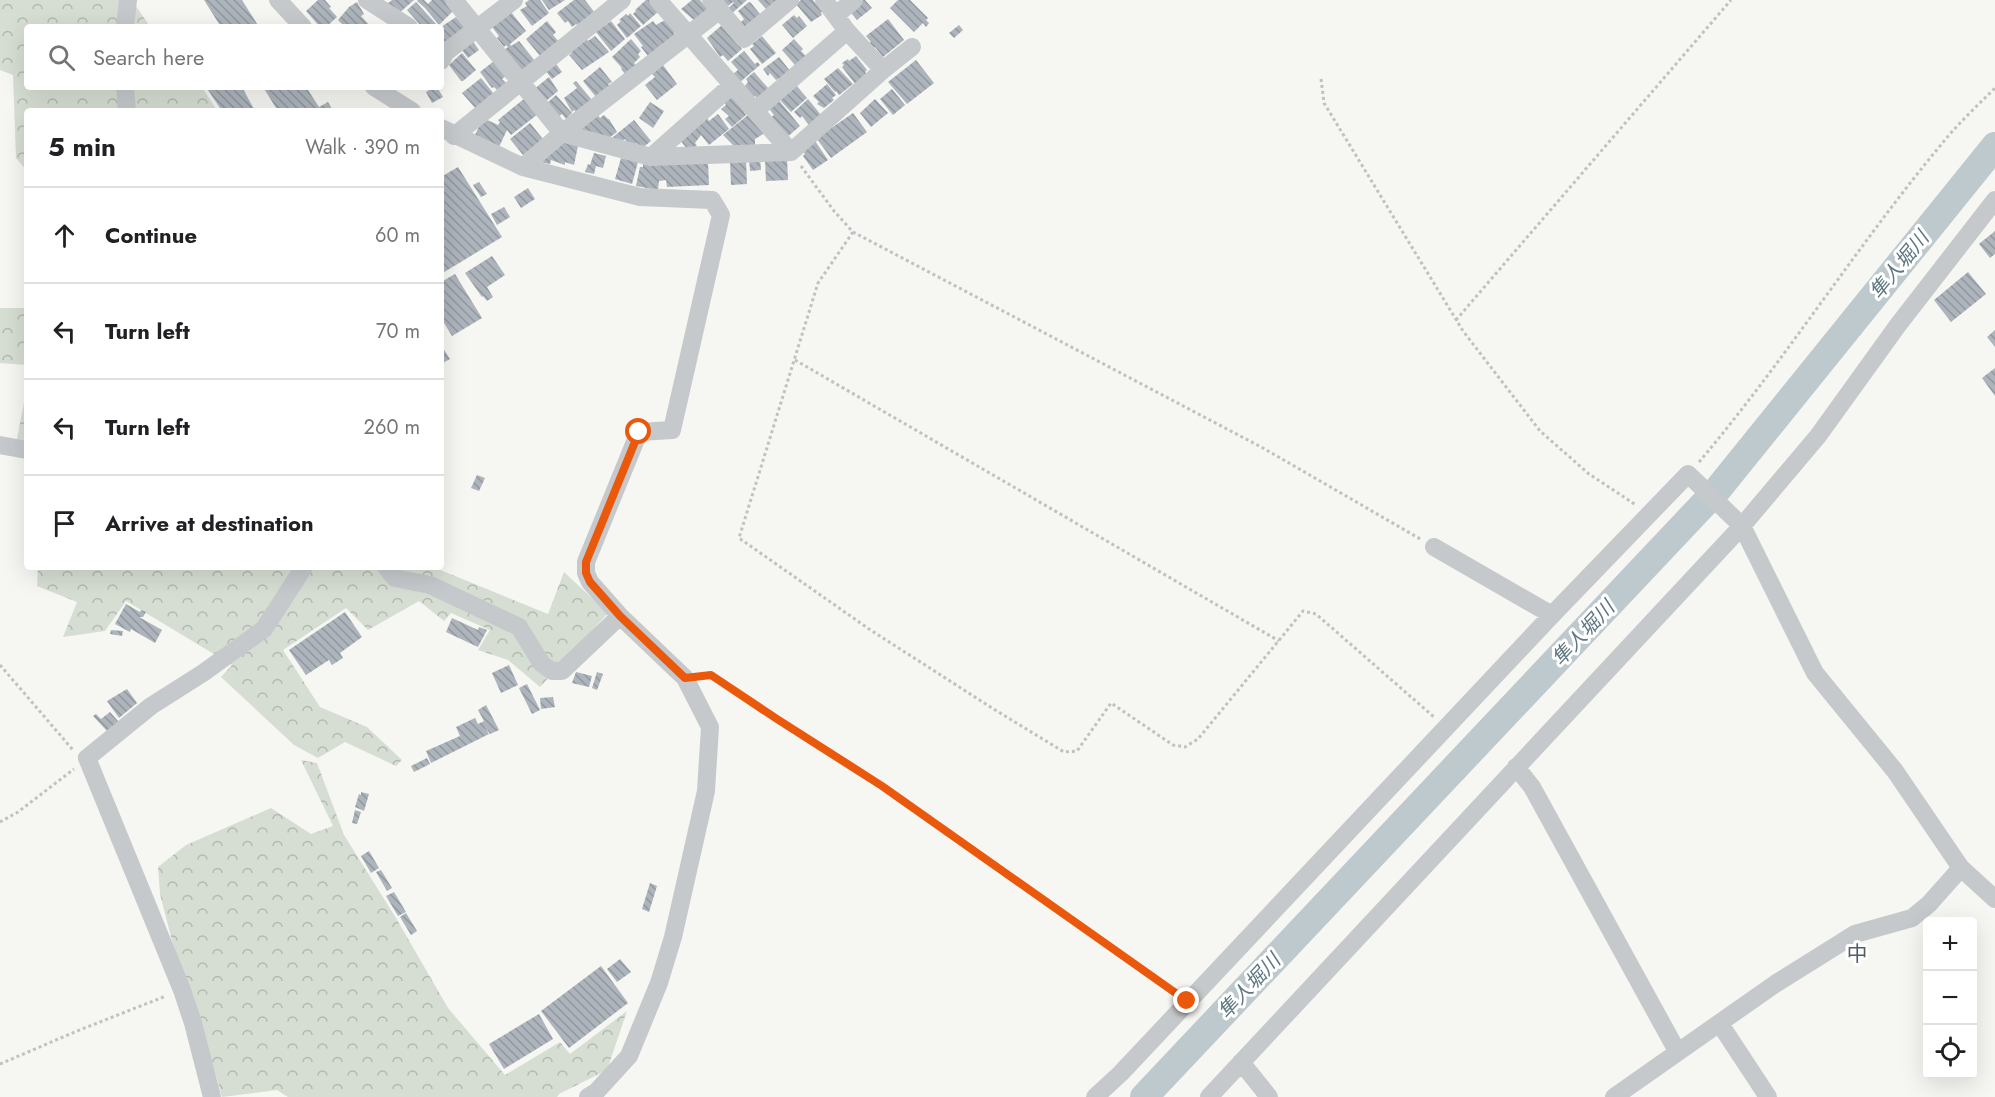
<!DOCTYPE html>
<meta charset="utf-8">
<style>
:root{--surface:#fff;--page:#f2f2f2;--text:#202124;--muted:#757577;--line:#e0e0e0}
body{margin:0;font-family:Jost,"Noto Sans JP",sans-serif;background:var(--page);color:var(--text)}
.controls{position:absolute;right:18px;bottom:18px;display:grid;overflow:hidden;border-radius:6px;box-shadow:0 6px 24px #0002}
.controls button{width:54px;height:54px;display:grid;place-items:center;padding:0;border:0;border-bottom:2px solid var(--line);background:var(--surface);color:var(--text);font:30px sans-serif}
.stop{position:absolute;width:18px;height:18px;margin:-14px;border:4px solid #ea580c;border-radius:50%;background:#fff}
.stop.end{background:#ea580c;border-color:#fff;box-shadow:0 2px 6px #0008}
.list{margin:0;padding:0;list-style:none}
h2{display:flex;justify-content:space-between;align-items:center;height:78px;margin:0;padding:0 24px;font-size:26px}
h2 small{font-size:20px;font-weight:400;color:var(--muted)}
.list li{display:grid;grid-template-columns:39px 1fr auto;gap:18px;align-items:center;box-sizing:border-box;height:96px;padding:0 24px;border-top:2px solid var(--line)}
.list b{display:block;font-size:22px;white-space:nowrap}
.list em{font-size:20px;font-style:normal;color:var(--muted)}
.icon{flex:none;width:33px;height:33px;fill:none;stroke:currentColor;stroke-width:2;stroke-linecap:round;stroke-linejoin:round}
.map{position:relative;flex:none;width:1995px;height:1097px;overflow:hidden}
.search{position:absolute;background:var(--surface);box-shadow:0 6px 24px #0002;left:24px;top:24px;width:420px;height:66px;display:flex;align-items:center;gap:15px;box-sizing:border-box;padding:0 21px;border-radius:6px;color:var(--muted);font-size:22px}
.panel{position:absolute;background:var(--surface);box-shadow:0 6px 24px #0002;left:24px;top:108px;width:420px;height:462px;border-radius:6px}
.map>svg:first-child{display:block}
.forest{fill:url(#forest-crowns)}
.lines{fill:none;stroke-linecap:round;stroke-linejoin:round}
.river{stroke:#bec9ce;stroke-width:28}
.building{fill:url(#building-back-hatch)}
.path{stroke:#bfc1c3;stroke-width:3;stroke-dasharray:3 3;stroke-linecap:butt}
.minor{stroke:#c5c9cc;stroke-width:18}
.route{stroke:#ea580c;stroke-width:8}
.labels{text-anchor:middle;stroke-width:6;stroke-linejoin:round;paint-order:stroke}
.water-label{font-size:20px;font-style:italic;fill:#5f7782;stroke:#fff}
.quarter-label{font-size:21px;fill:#515e69;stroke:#fff}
</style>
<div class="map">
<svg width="1995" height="1097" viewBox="0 0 1995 1097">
<defs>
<pattern id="forest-crowns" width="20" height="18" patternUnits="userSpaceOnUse" patternTransform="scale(1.5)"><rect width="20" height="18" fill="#d6ded3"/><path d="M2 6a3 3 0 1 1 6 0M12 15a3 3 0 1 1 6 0" fill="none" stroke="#b1b9b1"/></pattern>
<pattern id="building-back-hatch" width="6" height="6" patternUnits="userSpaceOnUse" patternTransform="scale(1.5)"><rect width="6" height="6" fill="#adb4bb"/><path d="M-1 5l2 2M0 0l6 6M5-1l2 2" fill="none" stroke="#90979e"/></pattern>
</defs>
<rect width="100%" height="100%" fill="#f6f6f2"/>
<path class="forest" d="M0,0h132l18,27h-123v60h175l14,22 -3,2h-186v60l-11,-13 -3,-83 -13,-5z
M0,308h27v57l-27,-2z
M27,387v59l-11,-2z
M38,567h395l115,47 16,-42 44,41 -68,74 -32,-27 -30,-10 12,-20 -39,-17 -7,8 -25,-20 -51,29 -22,-22 -63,42 37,57 47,20 35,33 -6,6 -51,-24 -27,16 -24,-13 -73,-68 11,-12 -106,-64 -21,30 -42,6 14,-35 -40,-16z
M301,760l16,3 27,72 52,83 52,90 57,67 55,-33 10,12 57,-43 -20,59 -48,24 -2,3h-269l-11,-7 -55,7 -18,-63 -22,-54 -22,-86 -2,-27 28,-22 85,-37 40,26 22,-8z"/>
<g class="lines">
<path class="river" d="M1144,1097l574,-608 277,-343"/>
</g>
<path class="building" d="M204,0h38l17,27h-38z
M318,0h7l6,7 -2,1 8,9 -11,10h-6l-14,-16z
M392,0h22l-17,15 -10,-11z
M418,0h6l4,4 4,-4h14l8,10 -15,15 -14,-17 -8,-7z
M529,0h11l9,13 -17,13 -12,-16 7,-4 -2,-3z
M542,0h23l-16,10z
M574,0h11l10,13 -18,12 -1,-1 -4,3 -4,-6 -3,2 -8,-10z
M646,0h3l10,11 -16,14 -10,-11 3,-3 -1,-1z
M692,0h8l8,10 -13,11 -14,-12z
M723,0h24l-17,15 -4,-5 8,-7 -1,-1 -5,4z
M758,0h20l-11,10z
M801,0h12l9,11 -1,2 1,2 -11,7 -15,-18z
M862,0h3l7,8 -15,12 -8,-10z
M898,0h12l18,18 -2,2 3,3 -3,4 -3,-4 -9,9 -24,-24z
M357,2l7,12 -3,2 10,11h-26l-7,-7 11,-13z
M416,2l20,22 -3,3h-11l-15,-17z
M749,2l2,1 9,11 -16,13 -4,-4 4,-4 -6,-8z
M511,12l15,19 -16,13 1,2 8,-5 16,20 -13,10 -19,-20 5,-4 -2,-2 -2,2 -7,-9 2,-2 -7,-9z
M630,13l11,13 -14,12 -10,-13 4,-4 -2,-1 7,-6 2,2z
M794,15l3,3 2,-2 8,10 -14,12 -11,-13z
M456,17l10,12 -20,16 -2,-3 -3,2v-17z
M888,19l16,21 -21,17 -8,-10 -3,2 -4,-5 3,-2 -5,-6z
M665,20l10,12 -1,2 1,1 -15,13 -6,-8 5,7 -11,9 -7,-9 2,-1 -9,-12 19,-13 3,4z
M547,21l9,11 -3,3 6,7 -18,15 -15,-18z
M611,21l14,18 -14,12 -15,-19z
M722,25l20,24 -14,12 -5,-6 -3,2 -13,-19z
M959,25l4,5 -9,8 -5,-5z
M595,36l14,16 -27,18 -13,-15 3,-2 -2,-2 16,-13 2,3z
M762,36l14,17 -14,11 -12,-15 4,-3 -2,-2z
M631,39l10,12 -3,3 2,3 -6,6 2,2 -11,9 -4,-5 1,-1 -10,-11z
M794,39l9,10 -2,2 5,5 -11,9 -13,-15z
M472,40l7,10 -11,8 -7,-9z
M744,51l11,13 3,-2 2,3 -21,18 -7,-8 6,-5 -7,-8z
M462,53l14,17 -13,11h-2l-12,-16z
M856,56l11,14 -2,2 3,4 -12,9 -14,-18 2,-2 -2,-2 6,-4 1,2z
M779,57l12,15 -15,8 -6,-7 -2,3 -5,-7z
M916,60l18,23 -27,21 -19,-22z
M494,61l12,15 -4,3 5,5 -9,7 -4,-4 -2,1 -12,-16z
M554,61l8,11 -10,7 -8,-10z
M663,65l14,19 -20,16 -12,-15 10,-8 -3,-3z
M600,67l12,15 -4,2 2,2 -14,11 -13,-16z
M838,68l15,16 -14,11 -3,-4 -1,1 -11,-13z
M754,72l14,16 -11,10 -2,-2 -3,1 -8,-10 4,-5 -2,-3z
M549,77l9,14 -12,10 1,2 9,-8 16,18 -6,6 -4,-5 -5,4 -24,-28z
M481,78l13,16 -18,15 -14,-16z
M576,81l16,19 -16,12 -2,-2 -2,2 -8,-14 13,-10 -4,-5z
M795,84l12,14 -16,14 -10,-11v-3z
M827,84l9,11 -4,3 2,2 -10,8 -7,-4 2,-2 -6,-6z
M206,87h36l13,24h-33z
M263,87h43l13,20 9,-5 5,9h-55z
M434,87h3l6,10 -11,6 -6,-11z
M892,89l13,16 -12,10 -13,-16z
M732,97l13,13 -1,2 2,3 -14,12 -7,-8 4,-3 -8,-7 5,-4 -2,-3z
M525,98l13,16 -27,21 -4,-5 -8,17 -24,-12 8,-17 15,7 2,-3 -2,-2z
M777,98l23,28 -15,13 -16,-20 5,-4 -7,-9z
M808,99l13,16 -12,10 -7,-9 -2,2 -6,-6z
M875,99l13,14 -17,14 -11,-14z
M650,102l14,9 -11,17 -14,-10z
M853,113l14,19 -36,26 -17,-23 14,-9 2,3z
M718,114l11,15 -20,16 -8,-10 -6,8 2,3 -10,3 -10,-13 29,-20 3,5z
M598,115l2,3 4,-3 4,4h1l8,13 -11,8 -26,-10z
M748,115l17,18 -10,6v7l-20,1 -12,-12z
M634,120l17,21 -10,8 -4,-6 -5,4 -7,-8 -6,4 -6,-6z
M530,123l13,16 -20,16 -13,-16z
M813,138l15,22 -15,10 -10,-14 2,-2 -5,-7z
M562,142l16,4 -4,19 -9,-3v3l-14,-5 -1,4 -10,-2 13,-13 4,1 1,-5 3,1z
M594,153l12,3 -3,12 -7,-2 -2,8 -9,-2 3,-8 2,1z
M621,158l17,4 -6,22 -17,-5z
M760,158l1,12 -11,1 -1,-12z
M746,159l1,25 -16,1 -1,-24z
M787,159l1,21 -22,1 -1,-21z
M643,163h65l1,22 -42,2 -1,-7 -7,1 -1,9 -22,-4 4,-19h3z
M458,167l44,70 -61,37v-97z
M479,182l8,12 -6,3 -8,-12z
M528,188l7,11 -14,9 -7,-11z
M504,207l6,10 -13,8 -6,-11z
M1995,231v23l-5,4 -11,-14z
M492,256l13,19 -18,12 6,10 -6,4 -4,-5 -1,1 -17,-24z
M1968,272l18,22 -35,28 -17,-22z
M455,274l27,44 -30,18 -11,-18v-36z
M1995,330v17l-8,-10z
M441,345l9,14 -9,5z
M1995,368v28l-13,-18z
M477,475l8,3 -6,13 -8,-3z
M126,604l14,8 1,-2 5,2 -3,5h-4l23,13 -7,13 -24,-14 -1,3 -15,-8z
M345,612l17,25 -22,16 3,5 -11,7 -3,-5 -23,15 -17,-25z
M452,618l26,12 1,-3 8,3 -9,17 -32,-15z
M111,630l12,1 -1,5 -12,-2z
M509,665l9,20 -17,8 -9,-20z
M576,672l16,4 -3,11 -17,-4z
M597,672l6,2 -6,16 -5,-2z
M527,684l13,26 -8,4 -13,-26z
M127,689l10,14 -18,15 -12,-17z
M553,697l2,10 -14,2 -1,-11z
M486,705l13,25 -9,4 -6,-9 5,9 -58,29 -5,-12 34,-15 -4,-9 19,-9 3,6 6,-3 -6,-11z
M110,712l9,10 -12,9 -14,-15 3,-2 5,5z
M427,758l3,6 -16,8 -3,-6z
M361,792l8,2 -5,17 -9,-4 4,-13 2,1z
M355,810l6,2 -4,12 -5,-1z
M369,851l10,17 -8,5 -10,-17z
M381,870l11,18 -5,3 -11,-19z
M650,883l7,3 -8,26 -7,-3z
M394,892l12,20 -8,4 -12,-20z
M406,913l11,18 -6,4 -11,-18z
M620,959l11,13 -14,10 -10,-13z
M601,966l27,37 -59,45 -28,-37z
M539,1014l14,25 -49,30 -15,-25z"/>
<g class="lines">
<path class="path" d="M1321,79l3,24 139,228 77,100 49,43 47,31
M801,166l33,45 19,21 410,216 159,92
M853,232l-35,51 -79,255 130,91 123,79 72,44 13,-1 34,-48 62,42 12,2 13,-8 105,-128 13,3 118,103
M1456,320l275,-320
M795,360l484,281
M1699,462c89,-105 162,-223 251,-328 14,-16 30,-31 45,-46
M0,665l73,85
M702,676l9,-1 66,44 105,67 293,207
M0,822l18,-10 56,-43
M0,1064l77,-33 89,-35"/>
<path class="minor" d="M278,0l25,27
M367,0l42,27
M454,0l108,133 89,24 140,-5 92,-82 29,-23
M658,0l133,152
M711,0l33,39 46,-39
M824,0l23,31 36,39
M836,15l18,-15
M125,27l3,-27
M441,61l5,-9 68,-52
M125,87l2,24
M374,87l38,24
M755,111l92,-80
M441,128l82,39 117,30 72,3 9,15 -49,215 -33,2 -53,130v11l4,9 30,34 65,62 25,49 -4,64 -33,146 -14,46 -30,73 -33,36 -8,5
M454,136l168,-136
M651,157l81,-72
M523,167l39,-34 158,-123
M0,445l27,5
M1434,547l118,68
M386,567l9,11 35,7 89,42 23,37 10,7h10l58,-55
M1516,767l16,20 145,264
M1720,1024l48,73
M1241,1062l28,35
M212,1097l-19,-74 -11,-33 -95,-232 64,-52 52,-33 61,-44 40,-62
M1095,1097l26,-24 431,-458 136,-141 54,52 73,147 80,98 66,97 34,31
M1209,1097l533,-571 76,-90 80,-111 97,-125
M1614,1097l161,-113 80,-50 57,-16 17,-14 32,-36"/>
</g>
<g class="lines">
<path class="route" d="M639,432l-53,130v11l4,9 30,34 65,62 26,-3 66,44 105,67 305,215"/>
</g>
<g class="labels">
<g class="water-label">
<text transform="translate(1899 265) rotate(-51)" y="7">隼人堀川</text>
<text transform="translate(1583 633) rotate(-47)" y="7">隼人堀川</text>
<text transform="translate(1249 986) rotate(-47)" y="7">隼人堀川</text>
</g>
<g class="quarter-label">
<text x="1857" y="961">中</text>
</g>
</g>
</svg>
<div class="controls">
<button>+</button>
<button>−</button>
<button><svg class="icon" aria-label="locate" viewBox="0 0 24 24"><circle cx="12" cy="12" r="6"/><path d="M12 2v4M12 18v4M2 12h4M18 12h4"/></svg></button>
</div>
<div class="stop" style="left:639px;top:432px"></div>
<div class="stop end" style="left:1187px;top:1001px"></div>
<div class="search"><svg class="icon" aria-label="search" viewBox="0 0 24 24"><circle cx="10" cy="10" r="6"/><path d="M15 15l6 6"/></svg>Search here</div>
<section class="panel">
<h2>5 min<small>Walk · 390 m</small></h2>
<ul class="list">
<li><svg class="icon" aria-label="ahead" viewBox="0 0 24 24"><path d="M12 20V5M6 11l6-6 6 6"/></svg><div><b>Continue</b></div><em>60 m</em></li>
<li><svg class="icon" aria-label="left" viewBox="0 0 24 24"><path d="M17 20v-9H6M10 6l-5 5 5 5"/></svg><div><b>Turn left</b></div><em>70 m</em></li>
<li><svg class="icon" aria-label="left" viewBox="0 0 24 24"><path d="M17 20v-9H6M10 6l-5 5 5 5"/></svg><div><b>Turn left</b></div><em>260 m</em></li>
<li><svg class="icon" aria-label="arrive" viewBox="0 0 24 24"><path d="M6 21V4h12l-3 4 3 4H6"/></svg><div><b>Arrive at destination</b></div></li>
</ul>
</section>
</div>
